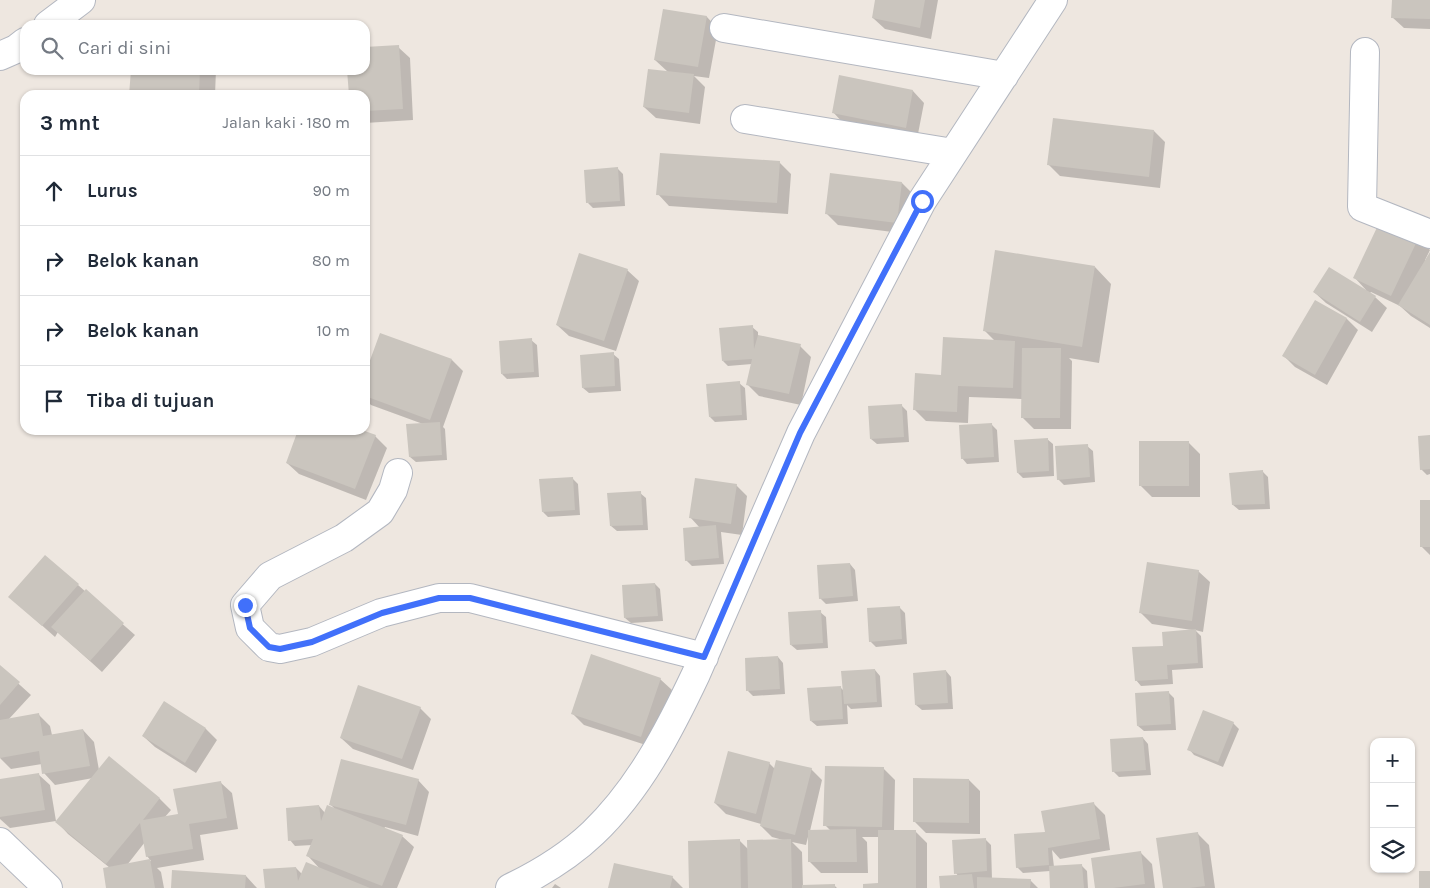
<!DOCTYPE html>
<html lang="id">
<meta charset="utf-8">
<style>
:root{--surface:#fff;--page:#f6f6f7;--text:#1f2937;--muted:#747a83;--line:#e0e1e3}
body{margin:0;font-family:Karla,sans-serif;background:var(--page);color:var(--text)}
.controls{position:absolute;right:15px;bottom:15px;display:grid;overflow:hidden;border-radius:10px;box-shadow:0 1px 4px #0004}
.controls button{width:45px;height:45px;display:grid;place-items:center;padding:0;border:0;border-bottom:1px solid var(--line);background:var(--surface);color:var(--text);font:25px sans-serif}
.stop{position:absolute;width:15px;height:15px;margin:-11px;border:4px solid #4170fa;border-radius:50%;background:#fff}
.stop.end{background:#4170fa;border-color:#fff;box-shadow:0 1px 5px #0008}
.list{margin:0;padding:0;list-style:none}
h2{display:flex;justify-content:space-between;align-items:center;height:65px;margin:0;padding:0 20px;font-size:21px}
h2 small{font-size:16px;font-weight:400;color:var(--muted)}
.list li{display:grid;grid-template-columns:32px 1fr auto;gap:15px;align-items:center;box-sizing:border-box;height:70px;padding:0 20px;border-top:1px solid var(--line)}
.list b{display:block;font-size:19px;white-space:nowrap}
.list em{font-size:16px;font-style:normal;color:var(--muted)}
.icon{flex:none;width:28px;height:28px;fill:none;stroke:currentColor;stroke-width:2;stroke-linecap:round;stroke-linejoin:round}
.map{position:relative;flex:none;width:1430px;height:888px;overflow:hidden}
.search{position:absolute;background:var(--surface);box-shadow:0 1px 4px #0004;left:20px;top:20px;width:350px;height:55px;display:flex;align-items:center;gap:12px;box-sizing:border-box;padding:0 18px;border-radius:15px;color:var(--muted);font-size:19px}
.panel{position:absolute;background:var(--surface);box-shadow:0 1px 4px #0004;left:20px;top:90px;width:350px;height:345px;border-radius:15px}
.map>svg:first-child{display:block}
.shadow{fill:#0003;fill-rule:evenodd}
.building{fill:#cac5be}
.lines{fill:none;stroke-linecap:round;stroke-linejoin:round}
.minor-casing{stroke:#b3b7c0;stroke-width:30}
.minor{stroke:#fff;stroke-width:28}
.route{stroke:#4170fa;stroke-width:6}
</style>
<div class="map">
<svg width="1430" height="888" viewBox="0 0 1430 888">
<rect width="100%" height="100%" fill="#eee7e0"/>
<path class="shadow" d="M877,0h61l-7,39 -46,-10 -12,-11z
M1393,0h37v29l-26,-1 -12,-11z
M664,10l43,7 11,12 -9,49 -15,-2 11,11 -5,37 -44,-6 -12,-11 24,-35 -13,-12z
M398,47l12,11 3,62 -48,3v-28h-15l-2,-25h17v-22z
M132,70h84l-1,25h-84z
M840,77l73,14 11,12 -7,36 -73,-15 -11,-12z
M1154,131l11,11 -5,46 -100,-12 -12,-12z
M779,162l12,12 -3,40 -119,-8 -11,-12z
M618,169l5,5 2,32 -32,2 -5,-5z
M902,183l11,11 -5,40 -70,-9 -11,-11z
M1418,238l12,12 -5,10 1,1 4,-6v73l-19,-12 -11,-10 -29,-14 -1,1 5,4 12,11 -15,24 -46,-29 -12,-11 52,-1v-1l-11,-12z
M1095,267l16,17 -12,79 -30,-5 3,3 -1,68h-37l-12,-12v-18l-53,-2 -1,26 -42,-2 -12,-12 28,-33 53,-35 -11,-11z
M627,270l12,11 -23,70 -47,-15 -12,-11z
M1315,302l32,17 11,11 -31,55 -32,-18 -11,-11z
M752,327l6,5v4l42,10 11,11 -10,48 -42,-9 -11,-11 4,-21 -24,2 -5,-5z
M531,340l6,5 2,32 -32,2 -5,-5z
M613,354l6,5 2,32 -32,2 -6,-5z
M452,360l11,11 -20,56 2,2 2,31 -31,2 -6,-5 13,-33 -52,-19 -6,-6v-21z
M739,383l6,5 2,32 -32,2 -5,-5z
M901,405l6,6 2,31 -32,2 -6,-5z
M992,425l5,5 2,32 -32,2 -5,-6z
M300,430h59l16,6 12,12 -21,52 -67,-26 -12,-11z
M1430,437v37l-3,1 -6,-6z
M1047,439l6,5 1,32 -31,2 -5,-5z
M1189,443l11,11v43h-48l-12,-12z
M1087,446l6,5 2,31 -31,3 -6,-6z
M1263,472l5,5 2,32 -31,1 -6,-5z
M572,478l6,6 2,31 -32,2 -5,-5z
M736,485l11,11 -5,39 -21,-3 3,32 -32,2 -6,-6 14,-32 -10,-11z
M640,493l6,5 2,32 -31,1 -6,-5z
M1430,501v54l-9,-9z
M850,564l5,6 3,31 -32,3 -6,-6z
M1198,571l12,11 -7,50 -8,-2 6,6 2,32 -31,2 1,14 -32,2 -5,-6 29,-33 27,-17 -40,-6 -12,-12z
M655,584l5,5 3,32 -32,2 -6,-5z
M78,585l57,50 -33,37 -44,-40 -3,5 -45,-40z
M899,607l6,6 2,31 -31,3 -6,-6z
M820,612l6,5 2,31 -31,2 -6,-5z
M778,657l5,6 2,31 -32,2 -5,-5z
M0,667l31,28 -23,25 31,-5 11,11 2,9 31,-5 11,12 5,28 10,-12 51,41 11,11 -6,7 14,-2 41,-33 12,11 6,36 -38,6 4,25 -47,8 4,4 3,16h-57l3,-20 -42,-34 -11,-12 36,-44 -38,7 -11,-12 -2,-9 -31,5 -11,-11zM145,842l2,14 4,5 -24,4z
M875,670l5,6 2,31 -31,2 -4,-4 1,19 -31,2 -6,-5 29,-34 4,4z
M946,671l5,6 2,32 -31,1 -6,-5z
M660,679l12,11 -20,57 -68,-22 -11,-11z
M1168,692l6,6 2,32 -32,1 -6,-5z
M165,703l41,26 11,11 -21,33 -41,-26 -12,-11z
M420,708l11,11 -18,51 -60,-21 -12,-11z
M1233,723l6,6 -16,38 -29,-12 -5,-6z
M1143,738l5,6 3,31 -32,2 -6,-6z
M769,763l6,6h36l11,11 -12,51h21l-6,-6 58,-57 12,12 -1,51h21l12,12v45h-63l15,-4v-47h-17l5,5 1,31h-47l-12,-12 -1,-24 -2,8 -14,-3 10,10 1,35 31,-2 3,3h-147l49,-48 10,10 34,-10 -11,-3 -11,-11v-2l-35,-10 -11,-11z
M38,774l12,11 6,36 -46,7 -10,-9v-39z
M418,780l11,12 -11,44 -33,-9 -1,2 18,7 12,11 -17,41h-131l30,-20 6,6 19,-4 -13,-14 4,-11 -17,1 -5,-6 29,-34 6,7 10,-4 -5,-5z
M969,780l11,11v43l-54,-1 -11,-11z
M1093,803l12,12 5,35 -50,9 -8,-9 2,17 27,-2 6,6 1,17h-37l-1,-17 -27,2 -6,-6 27,-34z
M1198,834l11,11 6,43h-51z
M985,839l6,6 1,34 38,1 8,8h-97l17,-12 -2,-3z
M1140,852l12,12 3,24h-59z
M246,876l11,12h-85z
M672,877l11,11h-73z
M555,884l6,4h-9z"/>
<path class="building" d="M875,0h50l-5,28 -48,-10z
M1392,0h38v19l-39,-1z
M663,9l44,7 -9,51 -44,-7z
M399,45l4,64 -38,2v-16h-16l-2,-25h18v-23z
M648,69l46,5 -5,39 -46,-6z
M131,70h69l-1,25h-70z
M839,75l74,15 -7,38 -74,-15z
M223,92h45v3h-45z
M1053,118l101,12 -5,47 -102,-12z
M660,153l120,8 -3,42 -121,-8z
M618,167l2,34 -34,2 -2,-33z
M830,173l72,9 -5,41 -72,-9z
M1381,219l38,18 -28,59 -38,-18z
M995,250l100,16 -13,81 -99,-16z
M1430,252v73l-32,-20z
M579,253l49,16 -24,72 -48,-16z
M1329,267l47,29 -16,26 -47,-30z
M1315,300l32,18 -32,57 -33,-19z
M753,325l1,24 4,-14 43,9 -12,50 -43,-9 6,-26 -30,2 -3,-33z
M380,333l72,26 -22,61 -65,-24v-22z
M943,337l72,4 -2,47 -55,-2 -1,26 -44,-2 2,-37 26,2z
M532,338l2,34 -33,2 -2,-33z
M1022,348h39l-1,70h-39z
M614,352l1,34 -33,2 -2,-33z
M740,381l2,34 -33,2 -3,-33z
M902,404l2,33 -34,2 -2,-33z
M440,422l2,33 -33,2 -3,-33z
M992,423l2,34 -33,2 -2,-34z
M298,430h64l14,5 -21,54 -69,-26z
M1430,435v34l-10,1 -2,-34z
M1048,438l1,33 -32,2 -3,-33z
M1139,441h50v45h-50z
M1088,444l2,33 -33,3 -2,-34z
M1263,470l2,34 -33,1 -3,-32z
M573,477l2,33 -33,2 -3,-33z
M695,478l42,6 -6,40 -42,-6z
M641,491l2,34 -33,1 -3,-33z
M1420,500h10v47h-10z
M716,525l3,33 -34,3 -2,-33z
M45,555l34,29 -37,42 -34,-29z
M1147,562l52,8 -7,51 -53,-8z
M850,563l3,33 -34,3 -2,-34z
M655,583l3,33 -34,2 -2,-33z
M86,589l38,34 -34,38 -39,-34z
M900,606l2,33 -33,3 -2,-34z
M821,610l2,33 -33,2 -2,-33z
M1196,629l2,34 -31,2 1,14 -33,2 -3,-34 31,-1 -1,-14z
M591,654l70,24 -20,59 -70,-23z
M778,656l2,33 -34,2 -1,-33z
M0,665l20,17 -20,23z
M875,669l2,33 -33,2 -3,-33z
M946,670l2,33 -33,2 -2,-32z
M358,685l63,22 -19,52 -62,-21z
M841,686l2,33 -33,2 -3,-33z
M1169,691l2,33 -34,2 -2,-33z
M164,701l42,27 -21,35 -43,-27z
M1203,710l31,12 -16,40 -31,-12z
M39,713l4,23 40,-7 7,37 -48,8 -3,-23 -39,7v-38z
M1143,737l3,33 -34,2 -2,-33z
M728,751l42,11 -14,52 -42,-11z
M109,756l51,42 -17,22 35,-6 -5,-25 48,-8 6,37 -38,6 4,25 -47,8 -6,-34 -34,41 -51,-42z
M341,759l78,20 -13,46 -77,-20z
M776,760l36,8 -17,67 -35,-9z
M825,766l59,1 -2,60 -59,-1z
M39,773l6,37 -45,7v-38z
M913,778l56,1v44l-56,-1z
M1094,802l6,37 -52,9 1,17 -33,3 -2,-34 31,-2 -4,-21z
M319,805l2,16 6,-16 76,30 -21,51 -76,-30 7,-17 -25,2 -2,-33z
M856,829l1,33h-49v-32z
M878,830h38v58h-53v-4l15,-1z
M1198,832l7,54 -15,2h-27l-7,-50z
M986,838l1,33 -33,3 -2,-34z
M740,839l1,49h-52l-1,-47z
M791,839l1,49h-44l-1,-48z
M1141,851l4,33 -32,4h-18l-4,-30z
M150,859l5,29h-49l-3,-20z
M306,862l64,26h-105l-2,-19 33,-2 2,14z
M614,863l59,13 -3,12h-62z
M1082,864l2,24h-34l-1,-22z
M172,870l74,5 -1,13h-74z
M1419,871h11v17h-11z
M972,874l2,14h-34l-1,-12z
M977,877l54,2 -1,9h-53z
M835,884v4h-33v-3z"/>
<g class="lines">
<defs>
<path id="minor" d="M48,25l33,-25
M724,28l280,48
M1365,52l-3,155 68,27
M0,56l16,-7 9,-7
M745,119l208,34
M398,473l-5,17 -13,22 -36,26 -74,38 -25,29 5,23 19,19 11,2 32,-7 69,-29 58,-15h31l234,59
M0,842l48,46
M510,888c29,-14 59,-32 83,-55 46,-44 76,-102 103,-159l105,-241 121,-232 131,-201"/>
</defs>
<use href="#minor" class="minor-casing"/>
<use href="#minor" class="minor"/>
</g>
<g class="lines">
<path class="route" d="M245,605l5,23 19,19 11,2 32,-7 70,-29 57,-15h31l234,59 96,-224 122,-232"/>
</g>
</svg>
<div class="controls">
<button>+</button>
<button>−</button>
<button><svg class="icon" aria-label="layers" viewBox="0 0 24 24"><path d="M12 4l9 5-9 5-9-5zM3 14l9 5 9-5"/></svg></button>
</div>
<div class="stop" style="left:922px;top:201px"></div>
<div class="stop end" style="left:245px;top:605px"></div>
<div class="search"><svg class="icon" aria-label="search" viewBox="0 0 24 24"><circle cx="10" cy="10" r="6"/><path d="M15 15l6 6"/></svg>Cari di sini</div>
<section class="panel">
<h2>3 mnt<small>Jalan kaki · 180 m</small></h2>
<ul class="list">
<li><svg class="icon" aria-label="ahead" viewBox="0 0 24 24"><path d="M12 20V5M6 11l6-6 6 6"/></svg><div><b>Lurus</b></div><em>90 m</em></li>
<li><svg class="icon" aria-label="right" viewBox="0 0 24 24"><path d="M7 20v-9h11M14 6l5 5-5 5"/></svg><div><b>Belok kanan</b></div><em>80 m</em></li>
<li><svg class="icon" aria-label="right" viewBox="0 0 24 24"><path d="M7 20v-9h11M14 6l5 5-5 5"/></svg><div><b>Belok kanan</b></div><em>10 m</em></li>
<li><svg class="icon" aria-label="arrive" viewBox="0 0 24 24"><path d="M6 21V4h12l-3 4 3 4H6"/></svg><div><b>Tiba di tujuan</b></div></li>
</ul>
</section>
</div>
